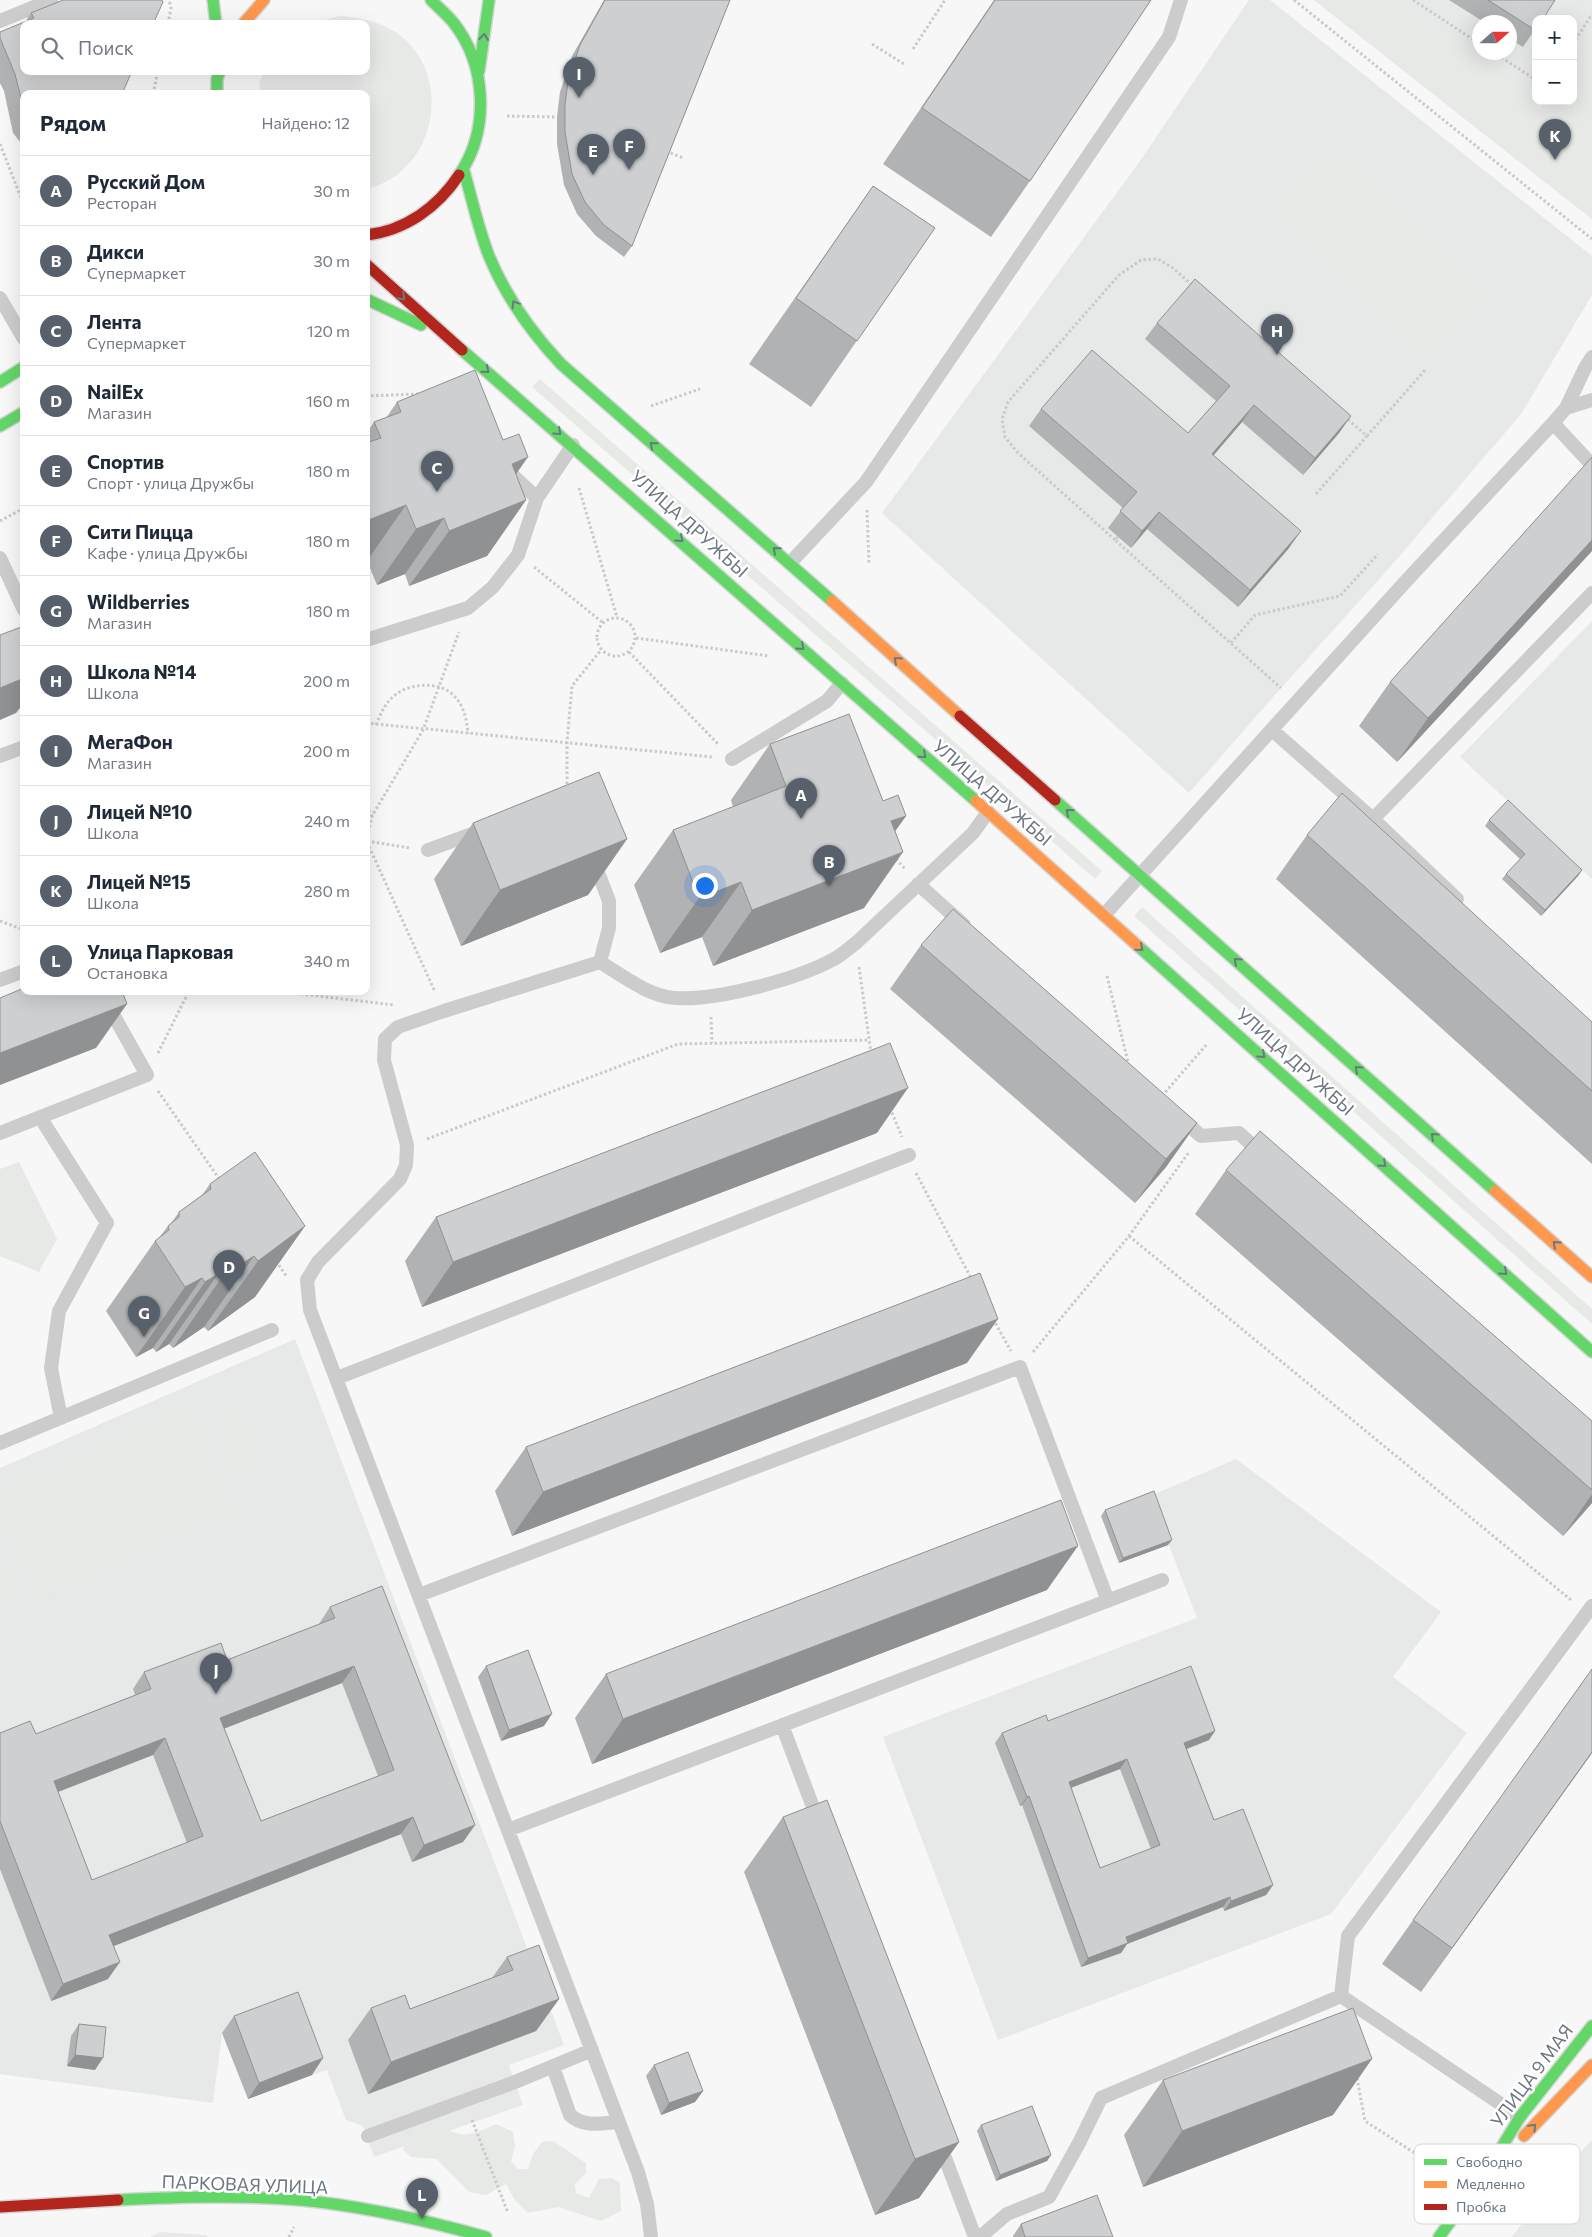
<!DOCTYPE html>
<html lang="ru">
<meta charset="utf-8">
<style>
:root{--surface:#fff;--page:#f6f6f7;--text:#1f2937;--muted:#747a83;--line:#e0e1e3;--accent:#57606b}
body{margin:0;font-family:Commissioner,sans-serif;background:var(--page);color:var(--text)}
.controls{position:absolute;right:15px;top:15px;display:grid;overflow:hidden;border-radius:10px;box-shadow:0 5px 20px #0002}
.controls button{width:45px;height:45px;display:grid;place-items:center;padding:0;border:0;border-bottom:1px solid var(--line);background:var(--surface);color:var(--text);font:25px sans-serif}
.compass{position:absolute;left:1472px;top:15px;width:45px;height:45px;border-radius:50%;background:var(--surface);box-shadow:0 5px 20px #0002;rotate:69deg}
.you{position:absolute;left:704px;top:885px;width:18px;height:18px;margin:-12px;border:4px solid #fff;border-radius:50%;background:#1a73e8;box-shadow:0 0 0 8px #1a73e833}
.badge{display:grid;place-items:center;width:32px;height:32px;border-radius:50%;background:var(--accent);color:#fff;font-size:16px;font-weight:700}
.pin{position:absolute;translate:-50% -41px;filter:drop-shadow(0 1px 2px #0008)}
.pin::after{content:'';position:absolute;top:26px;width:18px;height:15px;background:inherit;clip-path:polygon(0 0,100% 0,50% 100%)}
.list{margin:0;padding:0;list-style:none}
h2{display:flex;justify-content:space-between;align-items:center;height:65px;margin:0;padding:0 20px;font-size:21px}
h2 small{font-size:16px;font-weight:400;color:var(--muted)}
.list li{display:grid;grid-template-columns:32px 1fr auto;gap:15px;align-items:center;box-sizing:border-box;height:70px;padding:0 20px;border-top:1px solid var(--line)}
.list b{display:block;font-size:19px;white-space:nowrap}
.list p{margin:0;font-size:16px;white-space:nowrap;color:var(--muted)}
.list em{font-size:16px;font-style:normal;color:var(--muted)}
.icon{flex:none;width:28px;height:28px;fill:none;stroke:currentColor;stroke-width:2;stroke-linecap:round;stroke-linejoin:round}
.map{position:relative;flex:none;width:1592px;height:2237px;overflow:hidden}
.search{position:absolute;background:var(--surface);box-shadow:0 5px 20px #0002;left:20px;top:20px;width:350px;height:55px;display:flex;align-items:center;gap:12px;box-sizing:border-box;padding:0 18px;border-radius:10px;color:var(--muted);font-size:19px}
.panel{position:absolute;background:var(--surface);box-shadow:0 5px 20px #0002;left:20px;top:90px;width:350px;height:905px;border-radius:10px}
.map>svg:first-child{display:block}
.built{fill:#e7e8e8;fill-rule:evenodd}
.green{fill:#e6e9e5}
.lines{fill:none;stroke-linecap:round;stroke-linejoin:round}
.fast-casing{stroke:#d4d5d5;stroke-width:14}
.slow-casing{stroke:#d4d5d5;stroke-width:14}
.jam-casing{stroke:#d4d5d5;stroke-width:14}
.path{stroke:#cacacb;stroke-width:3;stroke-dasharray:2.5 2.5;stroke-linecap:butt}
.lane{stroke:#cccccd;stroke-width:14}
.fast{stroke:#63d668;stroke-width:11}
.slow{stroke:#ff974d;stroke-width:11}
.jam{stroke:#b3261e;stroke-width:11}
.wall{fill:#b1b2b3;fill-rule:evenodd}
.shaded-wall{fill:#909192}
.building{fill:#cecfd0;stroke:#909192;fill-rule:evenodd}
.oneway{stroke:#6b7782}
.labels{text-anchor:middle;stroke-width:5;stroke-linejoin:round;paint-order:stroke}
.street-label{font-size:18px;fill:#6b7782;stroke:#fff}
.key{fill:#fff;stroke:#d3d6da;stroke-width:1}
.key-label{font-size:14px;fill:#6b7782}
</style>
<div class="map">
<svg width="1592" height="2237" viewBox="0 0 1592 2237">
<rect width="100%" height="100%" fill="#f7f7f7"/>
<path class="built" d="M1249,0h21l322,256v39l-71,119 -130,152 -110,122 -92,105 -307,-280 258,-352z
M1314,0h278v219zM1536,19h37v82h-37zM1480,22h30v30h-30z
M1592,621v258l-132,-122z
M295,1339l269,706 -55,20 14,40 -149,52 -11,-31 -17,-6 -19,-50 -15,5 -90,-42 -9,70 -213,-29v-606z
M1236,1459l205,153 -48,65 74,56 -136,181 -333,126 -115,-303 314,-119 -47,-122z
M1592,2140v97h-80l46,-61z"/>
<path class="green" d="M1314,0h83l139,91v10h37v-42l19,-29v189z
M340,16c19,2 35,4 52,14 64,38 47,143 -26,159v-95h-107l1,-13 4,-10h102v-47h-56z
M1331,145l160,146 -63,69 -160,-145z
M540,379l562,492 -7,8 -563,-492z
M1142,907l450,402v15l-458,-408z
M19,1162l38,77 -18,33 -39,-16v-87z
M192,1403l47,111 -204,88 -35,-80v-36z
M243,1405l27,63 -35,15 -27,-64z
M0,1548l23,53 -23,10z
M431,2123c32,14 33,16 65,1l17,8 2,15 -4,14 7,8h10l5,-15 9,-12 11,-1 33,22v10l-11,11 1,9 13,5 10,-19 13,-1 8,5 1,28 -20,10 -43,-14 -30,6 -14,-14 -8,-15 -20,11 -17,-3 -32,-33 -26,-2 -8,-7 9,-25z
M160,2232l46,3 2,2h-58z"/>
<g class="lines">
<defs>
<path id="fast" d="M213,0l3,24
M431,0c7,7 15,14 22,22 34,43 37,108 6,153
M479,71l10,-71
M217,94v-15l3,-8
M464,171c8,28 14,57 25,85 17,41 42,76 72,108l271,237
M366,299l55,26
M462,350l514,451
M0,382l24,-15
M0,426l24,-14
M1055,800l440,391
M1138,946l454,406
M118,2200c61,-3 122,-5 182,0 63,6 125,20 186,37
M1439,2237l47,-64 34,-56 72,-91"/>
<path id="slow" d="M243,24l21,-24
M832,601l128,115
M976,801l162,145
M1495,1191l97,86
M1524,2136l68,-71"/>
<path id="jam" d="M366,235c39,-4 72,-28 93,-60
M366,264l96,86
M960,716l95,84
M0,2207l118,-7"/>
</defs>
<use href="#fast" class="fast-casing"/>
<use href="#slow" class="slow-casing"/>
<use href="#jam" class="jam-casing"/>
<path class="path" d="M1294,0l298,239
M1413,0l67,44
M168,24l3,-16 -2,-8
M872,44l32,20
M1573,44l19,-30
M913,49l32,-49
M1493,52l43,28
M153,94l5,-23
M507,116l50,1
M0,144l24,61
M666,151l17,7
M366,396l52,-2
M651,406l49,-17
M1367,436l58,-66
M579,488l38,129
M1316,494l51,-58 -22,-19
M867,510l2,54
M0,521l24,-13
M1118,537l-3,3 166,148
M1115,540l-97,-87 -13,-16 -3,-18 6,-17 111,-127 22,-15 17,-1 15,9 20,18
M534,567l68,55
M597 637a19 19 0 1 1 38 0a19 19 0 1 1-38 0Z
M636,638l133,18
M1231,643l24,-28 85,-19 38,-42
M629,652l90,93
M366,723l346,34
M376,725c5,-12 9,-22 19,-30 15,-12 44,-14 58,0 11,10 14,25 15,39
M567,789v-47l5,-56 29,-36
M366,806l6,10
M367,841l43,7
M366,842l6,-26 51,-86 36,-98
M367,842l68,150
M896,859l9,10
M0,921l24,9
M859,967l12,86
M1107,976l22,90
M276,991l118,14
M711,1017l1,26
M158,1053l31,-62
M158,1091l62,89
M1162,1096l45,-52
M890,1108l12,29
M427,1139l251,-95 191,-4
M916,1173l56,107
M1129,1236l442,364
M276,1261l11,16
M993,1319l18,32
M1033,1352l96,-116 60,-84
M1357,2078l8,43 62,40
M472,2120l36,93
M289,2237l5,-10"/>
<path class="lane" d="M0,21l51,-21
M0,298l24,41
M1566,408l26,-8
M1553,423l39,42
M505,468l32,30
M0,558l24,52
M790,563l76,-81 303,-445 12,-37
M366,640l102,-32 25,-21 25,-32 19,-57 36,-53
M1272,730l101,89 219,-226
M0,756l24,-9
M732,759l95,-58 15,-18
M1373,819l84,80
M428,850l52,-19
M594,862l15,39v27l-9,34
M918,884l46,41
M1104,915l303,-335 146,-157 13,-15 19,-40 7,-11
M0,980l24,-9
M40,1117l67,106 -48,88 -8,57 10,50
M1180,1117l21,19 38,-3 24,22
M0,1133l147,-58 -47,-84
M337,1378l572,-223
M0,1443l272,-113
M419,1595l601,-228 88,234
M782,1725l37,98
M508,1830l654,-250
M1341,1996l179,121
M553,2067l17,48c14,13 32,8 49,7
M368,2136l147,-54 77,-32
M939,2142l36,95
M651,2237l-4,-33 -9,-32 -328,-862 -3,-30 11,-18 82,-83 6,-14 1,-20 -23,-85 1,-21 13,-12 46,-16 156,-49c23,14 48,34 75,36 41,3 123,-19 159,-39 8,-4 15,-11 22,-16l117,-110 15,-21
M980,2237l27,-23 42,-17 30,-54 22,-45 240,-102 7,-60 244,-330"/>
<use href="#fast" class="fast"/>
<use href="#slow" class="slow"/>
<use href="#jam" class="jam"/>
</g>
<path class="wall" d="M63,0l-39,94v53l-11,-14 -9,-42 -4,-8v-51l25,-10 6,-9z
M604,0h126l-98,246 -8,11 -28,-21 -19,-22 -13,-29 -7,-41v-27l3,-25 12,-36z
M994,0h157l-121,181 -39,56 -108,-73z
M1449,0h106l-32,47 -13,-8v-17h-26z
M873,186l62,42 -124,179 -62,-43z
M1157,323l194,93 -12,17 -36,42 -61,-53 -29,34 76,92 -51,59 -91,-78 -16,19 -23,-20 15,-20 -94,-82 12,-17 147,24 28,-32 -71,-62z
M397,402l119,72 10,26 -39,56 -78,30 -4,-12 -28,11 -10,-24 -1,1v-128l8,-12 12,-4z
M1592,551l-195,211 -38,-36 31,-44z
M770,744l113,57 23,15 -11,15 -31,77 -151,58 -11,-29 -42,16 -26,-68 39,-55 60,-23 -2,-7z
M1489,820l93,50 -4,6 -37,40 -39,-37 4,-5 14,-15 -35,-33z
M473,823l154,16 -39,56 -127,51 -27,-67z
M1307,835l285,187v142l-316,-285z
M921,945l276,178 -31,44 -31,36 -245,-214z
M877,1133l-455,174 -17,-46 31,-44z
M1226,1170l366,251v82l-29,33 -368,-322z
M210,1184l95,42 -50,71 -47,34 -4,-4 -31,21 -4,-4 -13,8 -3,-4 -17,9 -30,-46 49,-70 3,-2 10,-13 4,-4 7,-10 23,-17z
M967,1363l-455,173 -17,-45 31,-44z
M1105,1510l63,35 -49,18 -18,-47z
M1047,1590l-455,174 -17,-46 31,-44z
M330,1607l145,218 -12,17 -51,20 -11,-28 -287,112 -6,33 -57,22 -51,-132v-136l36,1 99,-39 -2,-6 11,-17 83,-12 92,-36zM342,1683l36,93 -117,45 -37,-93zM153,1755l34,88 -95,37 -34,-88z
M486,1666l58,60 -43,15 -23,-64z
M1048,1721l161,19 -22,9 27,71 59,65 -7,10 -42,16 -1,-4 -96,37 -6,9 -40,14 -59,-162 -2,1 -25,-63 7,-10zM1120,1769l31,80 -51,19 -29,-80z
M1592,1753l-171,239 -39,-28 31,-44z
M783,1817l176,325 -40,56 -44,17 -131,-343z
M507,1957l52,42 -23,32 -168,63 -20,-54 23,-32 39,1 82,-31z
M234,2016l78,59 -64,24 -26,-66z
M79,2024l16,46 -28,-4 4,-30z
M654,2065l49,26 -8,11 -34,13 -15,-39z
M1163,2080l170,35 -190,72 -19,-52z
M981,2125l70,30 -4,6 -51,20 -19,-50z
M1021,2224l92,13h-100v-1z"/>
<path class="shaded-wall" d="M1254,405l-12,17 -42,49 12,-17z
M1351,416l-12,17 -36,42 12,-17z
M528,457l-39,56 23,-49z
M526,500l-39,56 -78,30 40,-55z
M406,505l-39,56 -1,1v-41z
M1159,512l-12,17 -16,19 11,-17z
M444,518l-39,56 -28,11 39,-56z
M1301,531l-12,17 -51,59 12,-17z
M1592,540v11l-195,211 31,-44z
M24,678v25l-8,10 -16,7v-32z
M906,816l-35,49 32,-13 -39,56 -151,58 39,-56 139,-89z
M627,839l-39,56 -127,51 39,-56z
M1582,870l-4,6 -37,40 4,-6z
M741,882l-39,55 -42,16 39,-55z
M127,1004l-31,44 -96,37v-32z
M908,1088l-31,45 -455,174 31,-45z
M1197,1123l-31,44 -31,36 31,-44z
M305,1226l-50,71 -47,34 50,-70z
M254,1256l-50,71 -31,21 49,-71z
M218,1274l-49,70 -13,8 49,-70z
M202,1278l-49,70 -17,9 49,-70z
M998,1319l-31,44 -455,173 31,-44z
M1592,1494v9l-29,33z
M1172,1540l-4,5 -49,18 4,-5z
M1078,1546l-31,44 -455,174 31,-45z
M354,1666l-12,17 -134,52 12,-17z
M552,1714l-8,12 -43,15 8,-11z
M1215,1731l-6,9 -31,12 6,-9z
M165,1738l-12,17 -111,43 12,-17z
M1592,1752v1l-171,239 31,-44z
M1127,1759l-7,10 -58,22 7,-9z
M1029,1796l-7,9 -2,1 7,-9z
M413,1817l-12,17 -303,118 11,-17z
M475,1825l-12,17 -51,20 12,-17z
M1273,1885l-7,10 -42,16 7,-10z
M1230,1897l-7,10 -96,37 -6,9 -40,14 7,-9 38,-21z
M120,1962l-12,17 -57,22 12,-17z
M559,1999l-23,32 -168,63 23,-32z
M75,2055l28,3 -8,12 -28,-4z
M323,2058l-11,17 -64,24 11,-16z
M1372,2059l-39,56 -190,72 39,-56z
M703,2091l-8,11 -34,13 8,-12z
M959,2142l-40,56 -44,17 40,-56z
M1051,2155l-4,6 -51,20 4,-6z"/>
<path class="building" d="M63,0h99l1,2 -10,22h-129v47h108l-10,23h-98v16l-9,-36 -15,-36v-6l34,-14 -3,-5z
M605,0h125l-98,246 -28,-21 -19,-23 -13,-28 -7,-42v-27l3,-24 12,-36z
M995,0h156l-121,181 -108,-73z
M1488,0h67l-12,19h-7l-1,11z
M873,186l62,42 -78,113 -61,-43z
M1195,279l156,137 -36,42 -61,-53 -42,49 89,77 -51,59 -91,-78 -17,19 -22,-20 17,-19 -96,-83 51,-59 96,83 42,-47 -73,-63z
M475,370l28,70 16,-6 9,23 -16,7 14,36 -77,31 -5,-13 -28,11 -10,-24 -40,16v-78l15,-5 -7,-16 27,-10 -4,-10z
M1592,457v83l-164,178 -38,-36z
M24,626v52l-24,10v-53z
M849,714l34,87 15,-6 8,21 -15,5 12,31 -151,58 -11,-28 -42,16 -26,-68 113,-44 -16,-42z
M599,772l28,67 -127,51 -27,-67z
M1342,793l250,229v69l-285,-256z
M1508,800l74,70 -37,40 -39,-36 19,-20 -36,-34z
M953,909l244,214 -31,36 -245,-214z
M24,988v3h98l5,13 -127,49v-55z
M890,1043l18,45 -455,174 -17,-45z
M1260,1131l332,290v69l-366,-320z
M255,1152l50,74 -47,35 -4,-5 -32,21 -4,-3 -13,8 -3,-4 -17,9 -30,-46 14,-11 -1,-4 11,-9v-5l32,-23 -1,-5z
M980,1273l18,46 -455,173 -17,-45z
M1154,1491l18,49 -49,18 -18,-48z
M1061,1500l17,46 -455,173 -17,-45z
M382,1586l93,239 -51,20 -11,-28 -304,118 11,27 -57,22 -63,-163v-88l30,-12 6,13 115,-45 -7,-17 77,-29 6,17 108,-42 -5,-11zM354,1666l40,104 -133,51 -41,-103zM165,1738l38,98 -111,44 -38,-99z
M528,1650l24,64 -43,16 -23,-64z
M1191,1666l24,65 -31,12 30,77 29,-11 30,76 -42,16 -1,-4 -104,40 2,6 -40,15 -59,-162 -2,1 -25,-64 44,-18 2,6zM1127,1759l33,86 -60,23 -31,-86z
M1592,1669v83l-140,196 -39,-28z
M827,1800l132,342 -44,17 -132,-342z
M539,1945l20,54 -168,63 -20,-54 34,-13 5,14 103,-39 -6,-13z
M298,1992l25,66 -64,25 -25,-67z
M1353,2008l19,51 -190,72 -19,-51z
M79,2024l27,3 -3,31 -28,-3z
M688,2052l15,39 -34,12 -15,-38z
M1032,2106l19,49 -51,20 -19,-50z
M1097,2195l16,42h-88l-4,-13z"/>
<defs><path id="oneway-chevron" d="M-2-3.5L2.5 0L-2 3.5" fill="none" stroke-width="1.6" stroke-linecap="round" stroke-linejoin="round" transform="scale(1.25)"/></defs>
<g class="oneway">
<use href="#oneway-chevron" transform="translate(484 37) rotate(-83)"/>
<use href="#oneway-chevron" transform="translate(402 297) rotate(43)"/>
<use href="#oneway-chevron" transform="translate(515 304) rotate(-121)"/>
<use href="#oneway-chevron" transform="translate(486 370) rotate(40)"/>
<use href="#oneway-chevron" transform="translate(558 432) rotate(42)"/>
<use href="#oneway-chevron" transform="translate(653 445) rotate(-140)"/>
<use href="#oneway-chevron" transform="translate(680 539) rotate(42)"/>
<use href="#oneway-chevron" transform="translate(776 550) rotate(-139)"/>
<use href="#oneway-chevron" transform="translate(801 647) rotate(42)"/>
<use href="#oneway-chevron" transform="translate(897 660) rotate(-138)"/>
<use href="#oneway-chevron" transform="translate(923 755) rotate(41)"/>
<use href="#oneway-chevron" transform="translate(1069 812) rotate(-139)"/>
<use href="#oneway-chevron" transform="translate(1140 948) rotate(41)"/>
<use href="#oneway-chevron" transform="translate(1237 961) rotate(-138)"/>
<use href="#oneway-chevron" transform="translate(1262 1055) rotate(42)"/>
<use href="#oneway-chevron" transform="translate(1358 1069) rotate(-138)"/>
<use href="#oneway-chevron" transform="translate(1434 1136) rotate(-138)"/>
<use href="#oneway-chevron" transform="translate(1383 1164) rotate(42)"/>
<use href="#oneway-chevron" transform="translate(1556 1244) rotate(-138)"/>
<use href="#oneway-chevron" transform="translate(1504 1272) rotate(42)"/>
<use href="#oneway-chevron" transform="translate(1533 2127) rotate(-46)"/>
</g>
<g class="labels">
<g class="street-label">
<text transform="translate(689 524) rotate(42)" y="6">УЛИЦА ДРУЖБЫ</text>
<text transform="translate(992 793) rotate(41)" y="6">УЛИЦА ДРУЖБЫ</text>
<text transform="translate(1295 1062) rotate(42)" y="6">УЛИЦА ДРУЖБЫ</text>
<text transform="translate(1532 2076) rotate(-53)" y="6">УЛИЦА 9 МАЯ</text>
<text transform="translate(245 2185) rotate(2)" y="6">ПАРКОВАЯ УЛИЦА</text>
</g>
</g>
<rect x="1414" y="2144" width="166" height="80" rx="8" class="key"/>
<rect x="1424" y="2159" width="23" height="6" fill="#63d668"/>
<rect x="1424" y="2181" width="23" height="7" fill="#ff974d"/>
<rect x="1424" y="2204" width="23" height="6" fill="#b3261e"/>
<g class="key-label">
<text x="1456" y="2167">Свободно</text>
<text x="1456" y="2189">Медленно</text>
<text x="1456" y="2212">Пробка</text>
</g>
</svg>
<div class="controls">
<button>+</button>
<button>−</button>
</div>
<svg class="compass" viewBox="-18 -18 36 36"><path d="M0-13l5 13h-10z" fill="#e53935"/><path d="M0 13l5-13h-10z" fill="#747a83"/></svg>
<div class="you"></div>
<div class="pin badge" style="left:801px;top:819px">A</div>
<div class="pin badge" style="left:829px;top:886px">B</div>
<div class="pin badge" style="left:437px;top:492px">C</div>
<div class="pin badge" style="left:229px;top:1291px">D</div>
<div class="pin badge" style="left:593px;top:175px">E</div>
<div class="pin badge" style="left:629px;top:170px">F</div>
<div class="pin badge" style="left:144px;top:1337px">G</div>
<div class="pin badge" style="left:1277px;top:355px">H</div>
<div class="pin badge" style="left:579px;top:98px">I</div>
<div class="pin badge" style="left:216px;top:1694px">J</div>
<div class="pin badge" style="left:1555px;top:160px">K</div>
<div class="pin badge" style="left:422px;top:2219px">L</div>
<div class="search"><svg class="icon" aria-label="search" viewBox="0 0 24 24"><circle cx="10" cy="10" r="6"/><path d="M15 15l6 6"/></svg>Поиск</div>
<section class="panel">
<h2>Рядом<small>Найдено: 12</small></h2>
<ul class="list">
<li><span class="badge">A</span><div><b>Русский Дом</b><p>Ресторан</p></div><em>30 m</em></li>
<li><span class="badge">B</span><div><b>Дикси</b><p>Супермаркет</p></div><em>30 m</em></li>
<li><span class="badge">C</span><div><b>Лента</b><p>Супермаркет</p></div><em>120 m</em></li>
<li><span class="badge">D</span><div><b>NailEx</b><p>Магазин</p></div><em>160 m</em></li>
<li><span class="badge">E</span><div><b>Спортив</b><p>Спорт · улица Дружбы</p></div><em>180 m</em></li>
<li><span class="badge">F</span><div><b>Сити Пицца</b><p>Кафе · улица Дружбы</p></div><em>180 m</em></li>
<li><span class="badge">G</span><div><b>Wildberries</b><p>Магазин</p></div><em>180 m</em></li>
<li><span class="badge">H</span><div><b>Школа №14</b><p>Школа</p></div><em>200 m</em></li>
<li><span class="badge">I</span><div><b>МегаФон</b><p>Магазин</p></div><em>200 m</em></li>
<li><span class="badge">J</span><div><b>Лицей №10</b><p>Школа</p></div><em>240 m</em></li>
<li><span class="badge">K</span><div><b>Лицей №15</b><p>Школа</p></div><em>280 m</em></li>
<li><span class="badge">L</span><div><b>Улица Парковая</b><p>Остановка</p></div><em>340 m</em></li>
</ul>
</section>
</div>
